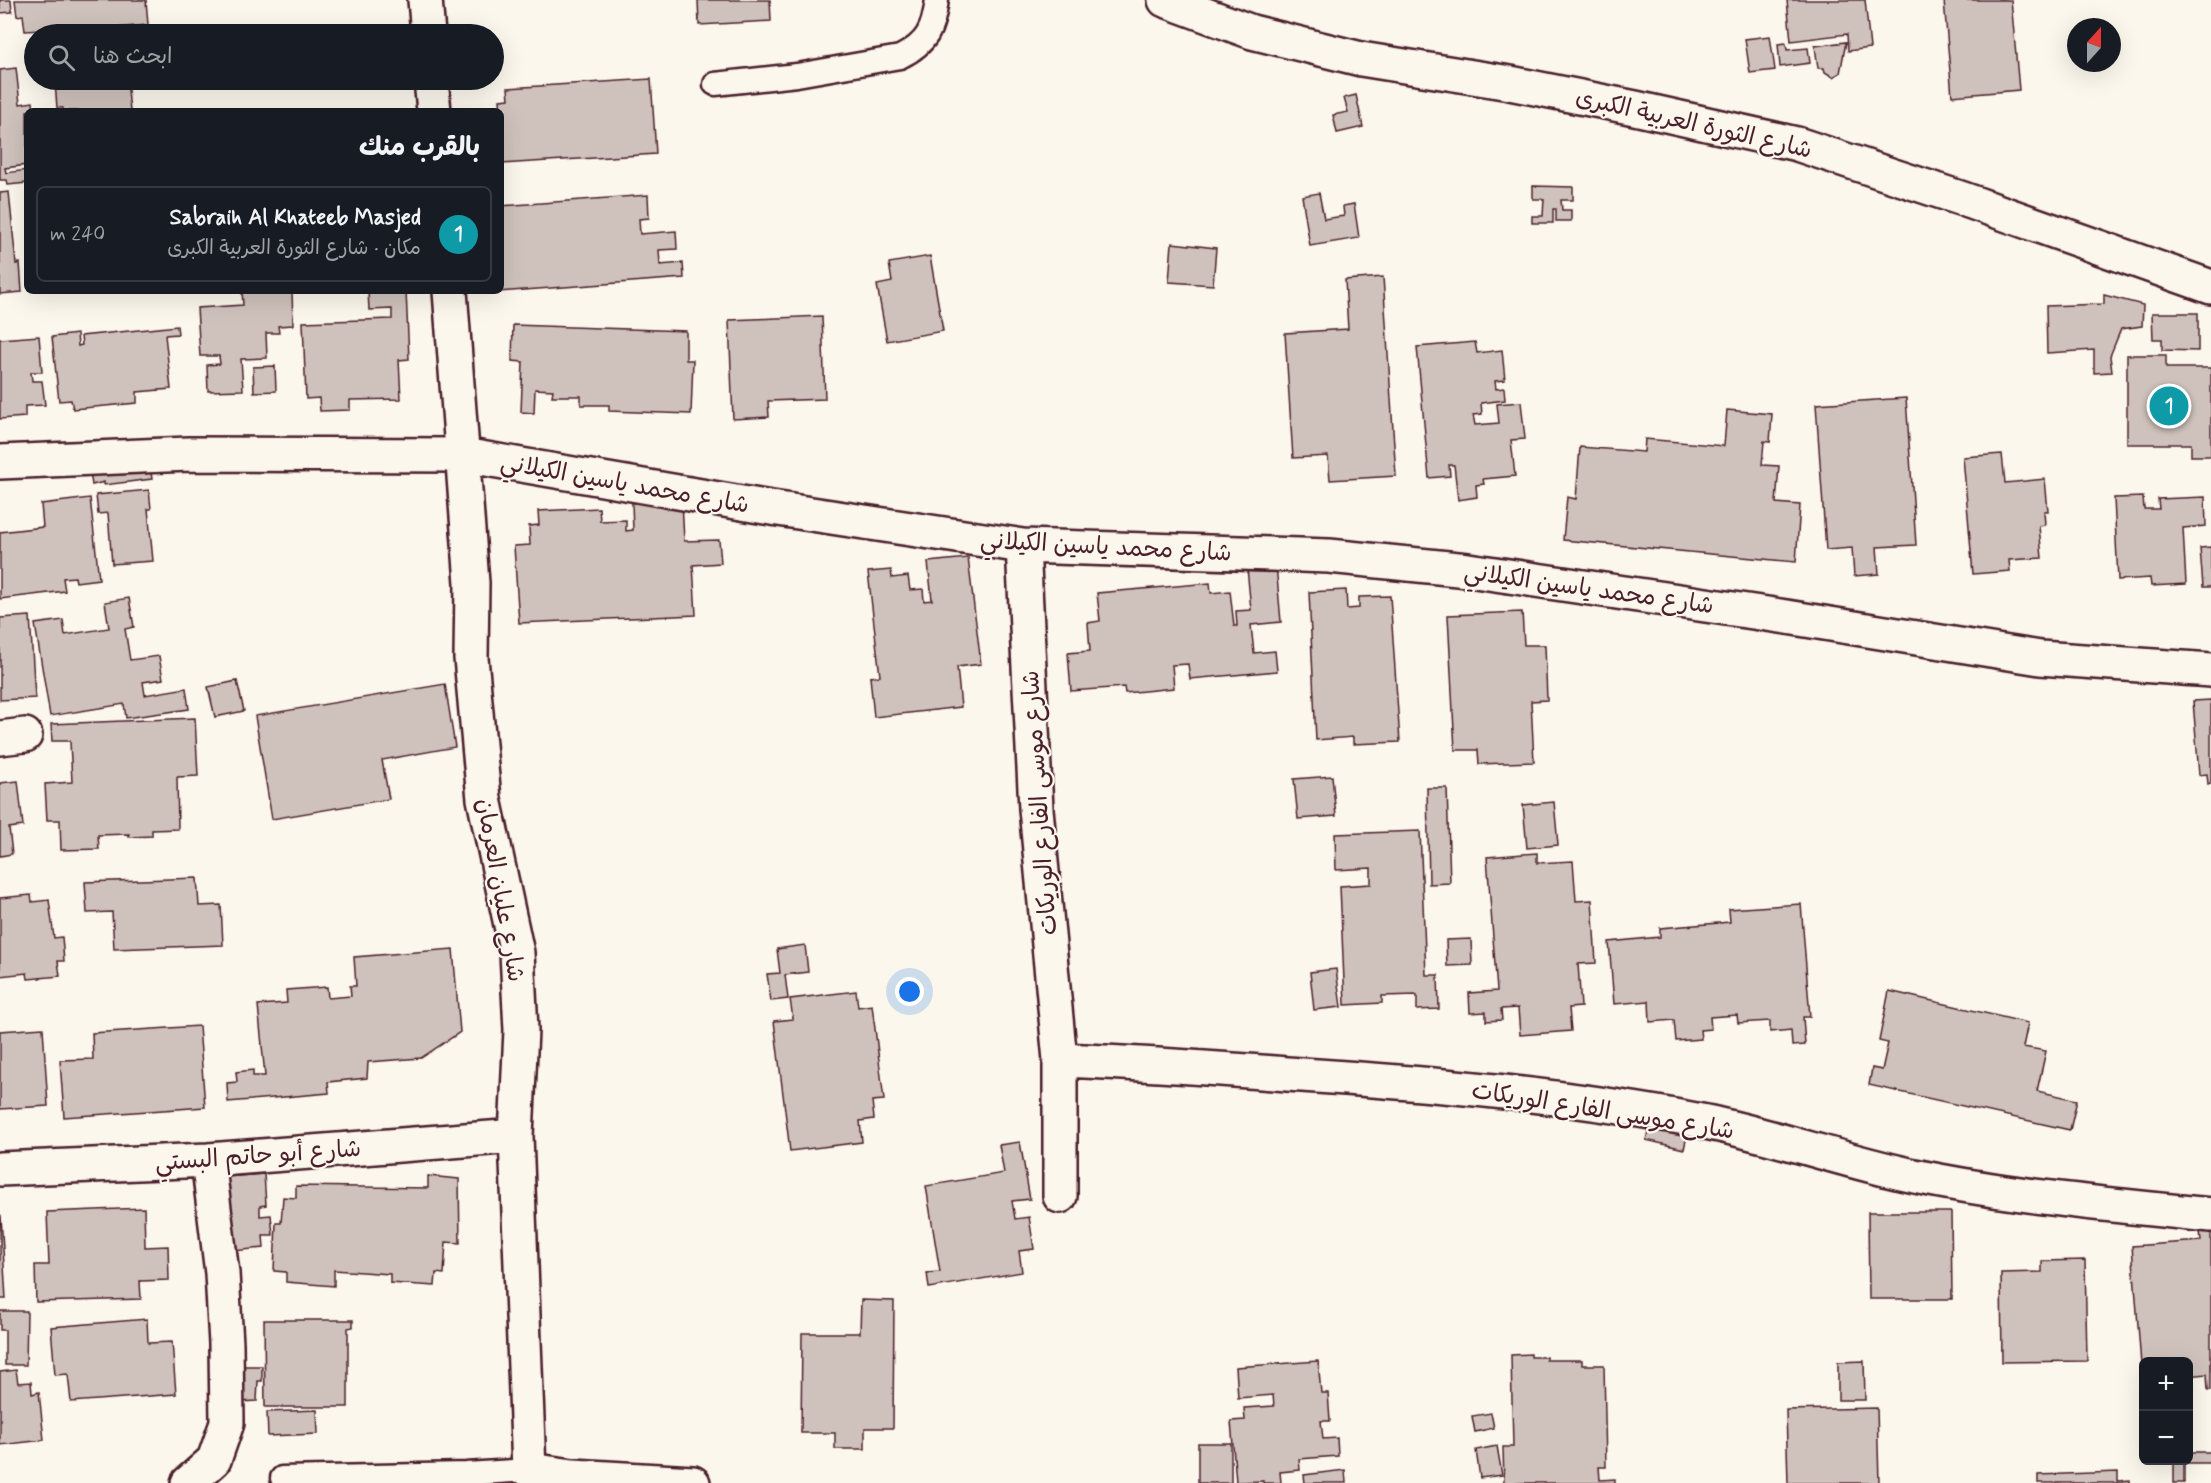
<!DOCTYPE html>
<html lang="ar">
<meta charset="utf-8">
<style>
:root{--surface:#171b24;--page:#20242c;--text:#f1f3f6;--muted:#9ea1a6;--line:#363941;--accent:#8c9099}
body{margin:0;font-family:Mynerve,"Playpen Sans Arabic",sans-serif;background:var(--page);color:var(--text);direction:rtl}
.controls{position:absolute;right:18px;bottom:18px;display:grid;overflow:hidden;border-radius:9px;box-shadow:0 6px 24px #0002}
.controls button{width:54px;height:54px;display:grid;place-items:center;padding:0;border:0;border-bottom:2px solid var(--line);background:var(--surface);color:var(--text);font:30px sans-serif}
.compass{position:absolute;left:2067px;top:18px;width:54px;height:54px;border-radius:50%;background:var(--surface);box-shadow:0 6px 24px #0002;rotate:21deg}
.you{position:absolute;left:910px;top:992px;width:21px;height:21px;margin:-15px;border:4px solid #fff;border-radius:50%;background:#1a73e8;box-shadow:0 0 0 9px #1a73e833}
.badge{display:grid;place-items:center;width:39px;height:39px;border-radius:50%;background:var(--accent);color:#fff;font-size:20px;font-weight:700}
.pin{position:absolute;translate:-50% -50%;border:3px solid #fff;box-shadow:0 2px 6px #0006}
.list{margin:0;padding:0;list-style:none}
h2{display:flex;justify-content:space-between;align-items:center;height:78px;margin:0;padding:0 24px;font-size:26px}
h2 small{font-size:20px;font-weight:400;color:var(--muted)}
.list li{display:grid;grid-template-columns:39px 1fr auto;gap:18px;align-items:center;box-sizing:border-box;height:96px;margin:0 12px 12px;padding:0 12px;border:2px solid var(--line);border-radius:9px}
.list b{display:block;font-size:22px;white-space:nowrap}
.list p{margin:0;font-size:20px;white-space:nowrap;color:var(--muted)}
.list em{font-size:20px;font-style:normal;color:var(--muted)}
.icon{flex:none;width:33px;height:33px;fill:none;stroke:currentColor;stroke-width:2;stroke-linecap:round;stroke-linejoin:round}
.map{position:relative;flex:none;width:2211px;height:1483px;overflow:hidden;direction:ltr}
.search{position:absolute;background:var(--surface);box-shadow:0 6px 24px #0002;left:24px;top:24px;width:480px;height:66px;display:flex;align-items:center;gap:15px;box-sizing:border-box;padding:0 21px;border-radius:33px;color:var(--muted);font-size:22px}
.panel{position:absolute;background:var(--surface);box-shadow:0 6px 24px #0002;left:24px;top:108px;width:480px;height:186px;border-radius:9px;direction:rtl}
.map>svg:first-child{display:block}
.building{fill:#cfc2bc;stroke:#4a1f2b;stroke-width:1.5}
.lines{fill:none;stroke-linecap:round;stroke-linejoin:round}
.service-casing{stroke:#4a1f2b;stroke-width:27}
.minor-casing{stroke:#4a1f2b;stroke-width:38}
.tertiary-casing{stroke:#4a1f2b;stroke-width:38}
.service{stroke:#fbf7ec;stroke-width:22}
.minor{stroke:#fbf7ec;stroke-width:33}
.tertiary{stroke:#fbf7ec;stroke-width:33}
.labels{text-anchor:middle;stroke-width:4.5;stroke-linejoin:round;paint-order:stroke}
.street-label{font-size:24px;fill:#4a1f2b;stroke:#fbf7ec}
</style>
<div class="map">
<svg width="2211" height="1483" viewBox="0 0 2211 1483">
<rect width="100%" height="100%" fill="#fbf7ec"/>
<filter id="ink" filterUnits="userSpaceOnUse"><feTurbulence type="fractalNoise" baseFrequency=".0167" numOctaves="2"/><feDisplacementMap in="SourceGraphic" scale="12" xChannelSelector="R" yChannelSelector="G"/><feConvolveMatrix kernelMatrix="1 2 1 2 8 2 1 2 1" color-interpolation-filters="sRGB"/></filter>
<g filter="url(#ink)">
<path class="building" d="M0,0h11l1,12 -12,1z
M15,0h131l2,25 -106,9 -1,-4 -16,1 -2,-16 -6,1z
M698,0h72l1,21 -72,4z
M1787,0h78l5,48 -22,3 -1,-17 -56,7z
M1944,0h67l8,90 -67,6z
M1770,36l5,34 -25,3 -5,-34z
M1846,42l-6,31 -7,4 -8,-5 -1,-4h-6l-3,-22z
M1786,43l1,7 21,-2 2,15 -30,4 -2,-23z
M16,68l4,36 13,-2 1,9h-7v54l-22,3 1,5 21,-3v13l-19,2 -1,-5h-7v-110z
M651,79l5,75 -155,10 1,-25 -2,-39 9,-1 -1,-11z
M96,80h31l3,31h-67v-3h-6l-2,-26z
M1356,95l7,32 -26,6 -4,-18 15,-3 -4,-14z
M1533,186l40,1v13h-12l1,10h9v11h-15v-12h-3v14h-21v-7h11l1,-17h-11z
M9,192l7,72 4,-1 2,29 -22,2v-101z
M1319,193l5,26 20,-3 -1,-10 11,-2 5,34 -49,8 -8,-50z
M648,195l1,23 -10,1 1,15 36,-3 1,18 -18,1 1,15 23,-2 1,15 -186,14 3,-1v-85z
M1172,243l44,5 -3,37 -44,-3z
M930,256l13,75 -56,10 -10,-56 15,-3 -3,-19z
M1383,277l13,199 -66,4 -2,-24 -35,2 -8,-125 63,-4 -3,-49z
M242,291h50l1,34 -15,1 1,7h-13l1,25 -26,1 2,31 -35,1 -1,-26 13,-1 -1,-8h-19l-3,-48 46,-3z
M368,291h38l3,68 -10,1 2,39 -51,1v10l-30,1 -1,-13 -13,1 -3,-77 89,-3v-10l-23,1z
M2104,295l39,10 -1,21 -21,3 -11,27 2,16 -18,1v-23l-47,3 -1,-47 58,-2z
M2152,313h46v38l-36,-1v-11h-9z
M822,316l3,83 -57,2 1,16 -36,2 -4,-99z
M513,325l173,6v29h7l-2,54 -82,-3v-6h-28v-9h-29l1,-6 -18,-1 -1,24 -13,-1 2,-50 -11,-1z
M177,326l1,8 -13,1 6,54 -34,3v11l-64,6 -2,-9 -12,1 -7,-64 25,-3 1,12 4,-1 -1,-9z
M39,336l3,36h-11l1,9h10l3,24 -20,1v11l-25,2v-80z
M1475,342l2,11 25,-3 3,30 -10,1 1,8 8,-1 1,12 -24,3 1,11 -9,1 2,10 24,-2 -2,-19 24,-2 4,37 -14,1 4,36 -32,3 1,5 -8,1 1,12 -19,3 -4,-35h-5l1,11 -21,2 -12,-131z
M2127,355h39v13h45v88h-20v-12h-64z
M275,366l1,25 -22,1 -1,-25z
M1906,398l10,147 -39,2 2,27 -25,2 -2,-28 -26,2 -10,-146z
M1727,410l45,4 -2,28 -6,-1 -2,24 17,1 -3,37 24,2 -4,57 -233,-22 4,-43 9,2 4,-52 64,5 1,-13 79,7z
M2002,454l3,29 40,-4 3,32h-4l1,14 -6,1 3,32 -33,2 1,11 -37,3 -10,-117z
M89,466h61l2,13 -48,6v-3l-12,3z
M149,490l2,19h-3l5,52 -41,3 -4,-51 -10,1 -2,-19z
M2143,497l1,12h15l-1,-10 47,-2 1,29 -23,2 3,56 -35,2 -1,-8 -32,2 -4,-82z
M90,498l9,81 -23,3 -1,-5 -12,1 2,13 -65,8v-67l43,-5 -2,-23z
M682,501l2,40 35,-1 2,23 -28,2 3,50 -177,8 -5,-77 16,-1 -1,-19 10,-1 -1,-14 61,-3 1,13 26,-1v11l7,-1 -1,-27z
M2211,547v40h-8l-3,-39z
M968,558l13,106 -24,3 4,40 -87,10 -4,-40 10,-1 -12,-104 23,-2 1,8 16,-2 2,14 13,-1 1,12 8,-1 -4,-38z
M1276,565l5,57 -30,3 3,28 21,-2 2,20 -87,8 -2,-15 -16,1 2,23 -49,5 -1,-6 -53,4 -3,-38 22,-2 -2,-28 12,-2 -3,-28 113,-10 1,10 19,-2 4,35h3l-1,-15 15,-1 -4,-42z
M1346,590l1,19 12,-1v-11l31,-1 10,146 -47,2v-7l-37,3 -7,-148z
M129,598l5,29 -9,2 5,31 29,-4 4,23 -20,3 2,13 41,-7 3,21 -63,9 -2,-14 -74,12 -15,-92 28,-4 2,15 44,-7 -4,-26z
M1522,612l2,33h21l2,55 -16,1 3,61 -55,2 -1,-14h-23l-7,-135z
M30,616l5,82 -35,2v-82z
M237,681l7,30 -29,6 -7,-30z
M445,684l10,63 -73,13 7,39 -117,20 -17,-103z
M2211,700v83l-3,1 -1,-10 -8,1 -6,-74z
M195,718l3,58 -21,1 1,52 -26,1v6l-23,1v-3l-31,1 1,14 -38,1 -1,-30h-13l-2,-36 27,-2 -2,-41h-18l-1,-17z
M1332,776l4,40 -38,3 -4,-40z
M18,781l5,45 -14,2 3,26 -12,2v-73z
M1427,788h20l3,95 -21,1z
M1554,802l4,43 -31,3 -4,-43z
M1420,831l6,144h12l1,34 -22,1v-15l-35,1v7l-37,2 -5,-119 31,-2v-16l-35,2 -1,-36z
M1537,853v10l36,-2 3,40 16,-1 4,63 -18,1 3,43 -12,1 2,23 -51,4 -2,-27 -17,1 1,11 -16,1v-9l-16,1 -1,-20 28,-2 -10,-134z
M197,878l2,28 22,-1 2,40 -109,4 -2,-37 -25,1 -2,-31z
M31,895l1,7 17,-2 5,38 8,-1 2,24h-6l2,15 -32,3 -1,-6 -27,3v-78z
M1801,904l9,113h-7l2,28 -13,1 -1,-16 -21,2v-11l-32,2 -1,-8 -27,2 1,12 -11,1 1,9 -25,2 -2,-21 -24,2 -1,-21 -35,3 -5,-62 51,-5v-9l70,-6 -1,-13z
M1471,939l1,26 -25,1 -1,-26z
M805,945l3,27 -23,3 3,24 -17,2 -4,-27 13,-1 -3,-24z
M453,949l7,83 -39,26 -53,4 -1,16 -39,4 1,11 -101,9 -1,-19 10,-1 -1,-10 17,-2v6h12l-7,-71 29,-2 -1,-13 41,-3 1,11 23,-2 -1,-10h6l-2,-29z
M1336,969l5,38 -27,3 -4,-38z
M856,991l2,16 14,-2 12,95 -12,1 2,18 -14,2 2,21 -72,9 -16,-130 19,-2 -3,-20z
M1889,991l139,32 -5,24 23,4 -9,40 40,9 -7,30 -201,-45 3,-17 10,2 6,-27 -9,-2z
M199,1026l6,81 -141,10 -4,-57 33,-1 -1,-26z
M43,1028l5,78 -48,3v-78z
M1651,1119l38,8 -5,22 -38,-9z
M1020,1142l10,57 -18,2 3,18 14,-2 5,32 -15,2 3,21 -93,16 -2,-15 13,-1 -14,-86 78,-13 -5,-28z
M264,1174l2,31 -6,1v10l11,-1 2,20h-10l1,13 -31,3 -7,-74z
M428,1176l31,3 1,64 -14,-1 -2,32 -8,-1 -1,13 -45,-3v-9l-56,-4v16l-48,-4v-10l-12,-1 2,-48h5l2,-26 13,1v-12l132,2z
M144,1208l1,39 23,-1 1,34 -29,1 1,18 -105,3 -1,-37h14l-2,-53z
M1868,1212h83l1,87h-83z
M1,1216l5,83h-6v-82z
M2199,1220h12v170h-3l-1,-16 -19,2v-14h-44l-2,16 -10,-132 69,-5z
M2085,1260l2,101 -85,1 -1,-89 41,-1v-11z
M861,1300l33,1 -1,127h-28v21h-30v-16h-34l1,-100h58z
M0,1311h27l-1,54h-21v-35h-5z
M147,1319l1,24 24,-1 4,52 -105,8 -3,-28 -13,1 -4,-48z
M264,1320h89v7l-5,1v79h-83z
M1531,1354v3h15v3h36v5h22l2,102h-7l1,13 15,-1v4h-111l-1,-36h10l-2,-92z
M1318,1361l3,32h7l2,28h-9l2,18 14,-1 1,18 -39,3 1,11 -20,2 1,11h-18v-2l-27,1 -5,-61 14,-1 -1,-12 30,-2 -1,-11 -35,3 -2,-31z
M1864,1361l1,39h-27v-38z
M241,1366h21v15h-4l-1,20 -18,1z
M16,1370l2,13 13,-1 1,12 7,-2 5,48 -44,5v-73z
M1877,1408l2,75h-91l-2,-73z
M317,1410l1,24 -50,2 -1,-24z
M1491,1413l3,15 -19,4 -3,-16z
M1198,1443h33v40h-33z
M1497,1446l5,29 -22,3 -4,-28z
M2188,1452h23v11h-27v20h-10v-23h14z
M1345,1470l1,13h-41l-1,-8z
M2118,1472v9l12,-1v3h-92v-8z"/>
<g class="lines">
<defs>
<path id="service" d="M715,84l82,-9 103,-18c28,-14 33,-28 37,-57
M282,1478l184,-4 63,-4"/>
<path id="minor" d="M425,0l3,34
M431,80l3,31
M450,291l22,292 -1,75 13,141 33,154 4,77 -5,106 13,334 44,6 120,7
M0,462l189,-8 274,1 302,52 258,39 306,10 139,14 319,47 253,41 171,12
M1023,546l13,263 24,251v136
M0,738l25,-3
M1060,1060c76,3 151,8 227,14 140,9 281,21 419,48 68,14 135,38 204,53 99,21 200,30 301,40
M0,1169l208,-9 308,-24
M188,1483l26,-23 13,-37 -1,-79 -4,-71 -14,-113"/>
<path id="tertiary" d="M1165,0l87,32 109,27 149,24 125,25 162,36 166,55 248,88"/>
</defs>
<use href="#service" class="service-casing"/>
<use href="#minor" class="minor-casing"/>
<use href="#tertiary" class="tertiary-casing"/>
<use href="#service" class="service"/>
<use href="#minor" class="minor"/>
<use href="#tertiary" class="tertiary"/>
</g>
</g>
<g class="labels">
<g class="street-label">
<text transform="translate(1694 123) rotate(13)" y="8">شارع الثورة العربية الكبرى</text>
<text transform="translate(625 483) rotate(10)" y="8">شارع محمد ياسين الكيلاني</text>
<text transform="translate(1106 546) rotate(3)" y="8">شارع محمد ياسين الكيلاني</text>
<text transform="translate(1589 588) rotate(8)" y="8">شارع محمد ياسين الكيلاني</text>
<text transform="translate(1039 803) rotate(-94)" y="8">شارع موسى الفارع الوريكات</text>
<text transform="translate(501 890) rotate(80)" y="8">شارع عليان العرمان</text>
<text transform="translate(1603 1110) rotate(9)" y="8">شارع موسى الفارع الوريكات</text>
<text transform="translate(258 1155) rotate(-4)" y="8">شارع أبو حاتم البستي</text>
</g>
</g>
</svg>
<div class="controls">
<button>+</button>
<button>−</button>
</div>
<svg class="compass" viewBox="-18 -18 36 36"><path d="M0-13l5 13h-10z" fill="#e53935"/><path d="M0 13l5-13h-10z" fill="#9ea1a6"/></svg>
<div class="you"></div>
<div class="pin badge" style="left:2169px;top:406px;background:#0f9aa8">1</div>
<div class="search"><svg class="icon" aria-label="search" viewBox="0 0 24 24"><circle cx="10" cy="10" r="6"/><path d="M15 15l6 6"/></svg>ابحث هنا</div>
<section class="panel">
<h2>بالقرب منك<small></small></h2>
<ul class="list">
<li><span class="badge" style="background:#0f9aa8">1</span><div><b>Sabraih Al Khateeb Masjed</b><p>مكان · شارع الثورة العربية الكبرى</p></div><em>240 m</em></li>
</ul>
</section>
</div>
